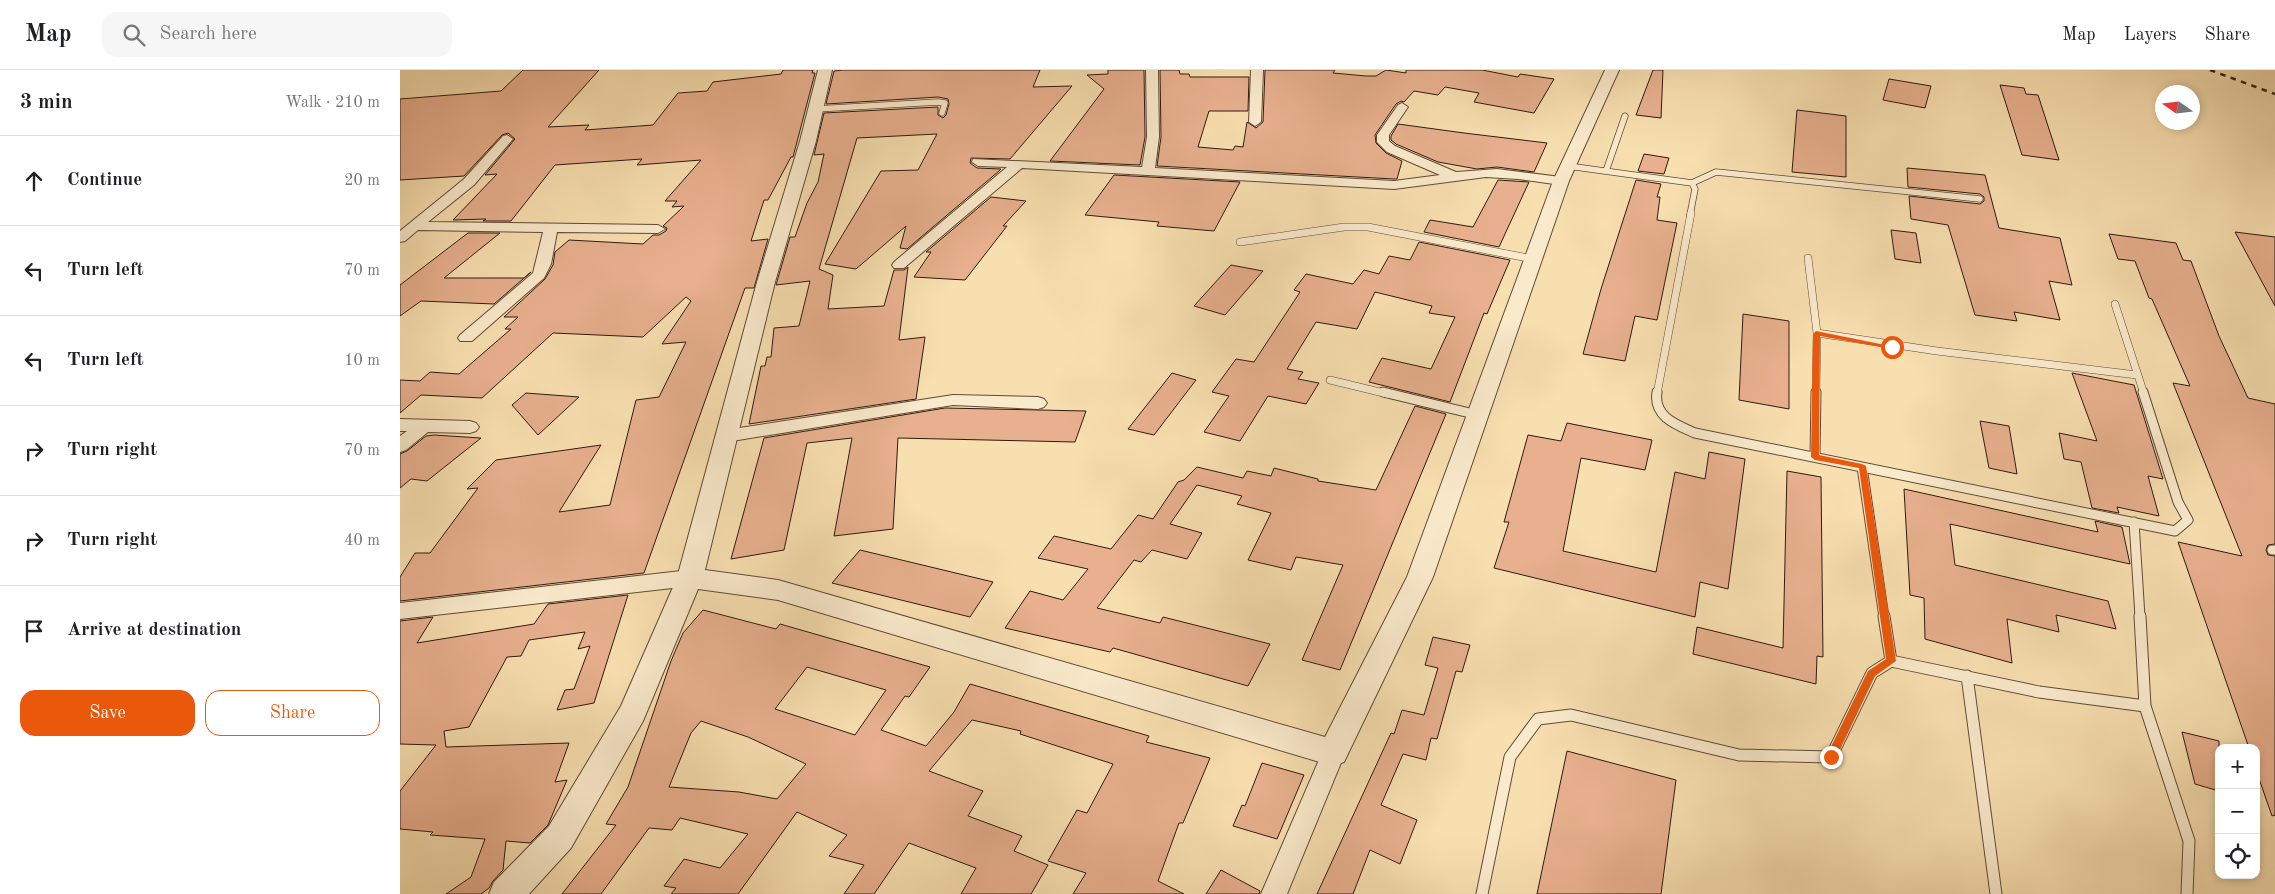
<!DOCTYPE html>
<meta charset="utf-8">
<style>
:root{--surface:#fff;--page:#f6f6f6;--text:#202124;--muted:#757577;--line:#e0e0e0;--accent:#ea580c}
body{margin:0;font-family:"Old Standard TT",serif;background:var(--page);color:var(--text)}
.controls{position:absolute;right:15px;bottom:15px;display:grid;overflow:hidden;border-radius:10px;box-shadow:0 2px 8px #0003}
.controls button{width:45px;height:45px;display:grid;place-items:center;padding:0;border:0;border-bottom:1px solid var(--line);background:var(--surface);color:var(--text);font:25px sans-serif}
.compass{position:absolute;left:1755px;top:15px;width:45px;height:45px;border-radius:50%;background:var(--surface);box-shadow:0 2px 8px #0003;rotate:284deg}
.stop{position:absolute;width:15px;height:15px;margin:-11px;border:4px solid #ea580c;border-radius:50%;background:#fff}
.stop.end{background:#ea580c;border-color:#fff;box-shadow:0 1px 5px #0008}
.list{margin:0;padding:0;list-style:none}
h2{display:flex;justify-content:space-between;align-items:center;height:65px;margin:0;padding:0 20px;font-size:21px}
h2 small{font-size:16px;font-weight:400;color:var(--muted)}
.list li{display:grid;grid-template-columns:32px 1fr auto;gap:15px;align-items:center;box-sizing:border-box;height:90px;padding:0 20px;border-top:1px solid var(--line)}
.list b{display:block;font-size:19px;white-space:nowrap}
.list em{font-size:16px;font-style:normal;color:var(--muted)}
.actions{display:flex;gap:10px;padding:15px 20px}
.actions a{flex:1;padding:11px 0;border:1px solid var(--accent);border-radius:15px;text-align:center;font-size:18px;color:var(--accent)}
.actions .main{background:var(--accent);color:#fff}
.icon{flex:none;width:28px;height:28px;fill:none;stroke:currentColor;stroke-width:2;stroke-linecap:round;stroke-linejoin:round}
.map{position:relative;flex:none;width:1875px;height:824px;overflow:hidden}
header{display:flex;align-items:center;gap:30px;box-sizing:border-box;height:70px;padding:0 25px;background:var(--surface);border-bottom:1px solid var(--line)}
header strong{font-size:24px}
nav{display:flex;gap:28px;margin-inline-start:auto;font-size:18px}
.search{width:350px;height:45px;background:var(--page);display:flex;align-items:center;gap:12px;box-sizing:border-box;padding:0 18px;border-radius:15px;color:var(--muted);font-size:19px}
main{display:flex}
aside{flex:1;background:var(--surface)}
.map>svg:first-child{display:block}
.building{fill:#e8b08e;stroke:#2e1a0e;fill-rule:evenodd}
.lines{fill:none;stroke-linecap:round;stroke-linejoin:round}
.service-far3-casing{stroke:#604b36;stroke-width:7}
.service-far2-casing{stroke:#604b36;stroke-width:8}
.service-far1-casing{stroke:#604b36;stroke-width:11}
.service-casing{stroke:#604b36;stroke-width:13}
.minor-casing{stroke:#604b36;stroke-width:2}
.tertiary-casing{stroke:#604b36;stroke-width:2}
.service-far3{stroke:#faeacc;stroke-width:5.5}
.service-far2{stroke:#faeacc;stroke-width:7}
.service-far1{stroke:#faeacc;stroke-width:9}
.service{stroke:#faeacc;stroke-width:11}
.minor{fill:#faeacc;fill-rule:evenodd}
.tertiary{fill:#faeacc;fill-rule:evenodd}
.rail{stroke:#2e1a0e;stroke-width:2.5;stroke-dasharray:5.5 5.5;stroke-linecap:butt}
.route{fill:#ea580c}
</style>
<header>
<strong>Map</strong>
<div class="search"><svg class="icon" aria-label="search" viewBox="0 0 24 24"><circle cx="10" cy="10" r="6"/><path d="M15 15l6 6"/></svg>Search here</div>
<nav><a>Map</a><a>Layers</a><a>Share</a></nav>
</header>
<main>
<aside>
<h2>3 min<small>Walk · 210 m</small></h2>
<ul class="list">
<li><svg class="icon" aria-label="ahead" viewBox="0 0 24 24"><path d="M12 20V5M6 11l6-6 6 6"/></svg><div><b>Continue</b></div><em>20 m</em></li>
<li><svg class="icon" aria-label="left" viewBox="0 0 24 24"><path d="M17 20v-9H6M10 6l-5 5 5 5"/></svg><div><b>Turn left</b></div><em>70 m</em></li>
<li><svg class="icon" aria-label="left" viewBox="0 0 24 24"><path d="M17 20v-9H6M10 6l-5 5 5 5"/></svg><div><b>Turn left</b></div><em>10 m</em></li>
<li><svg class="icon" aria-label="right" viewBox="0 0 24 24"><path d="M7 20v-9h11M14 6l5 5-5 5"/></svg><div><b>Turn right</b></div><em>70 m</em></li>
<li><svg class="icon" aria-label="right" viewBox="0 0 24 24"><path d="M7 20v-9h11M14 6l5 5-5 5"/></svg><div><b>Turn right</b></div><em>40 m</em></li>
<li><svg class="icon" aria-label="arrive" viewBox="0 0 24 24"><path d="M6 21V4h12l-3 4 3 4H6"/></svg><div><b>Arrive at destination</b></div></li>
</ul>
<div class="actions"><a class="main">Save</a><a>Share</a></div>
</aside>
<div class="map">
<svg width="1875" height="824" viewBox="0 0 1875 824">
<rect width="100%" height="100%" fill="#f8dfb0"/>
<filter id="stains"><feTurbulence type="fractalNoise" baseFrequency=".004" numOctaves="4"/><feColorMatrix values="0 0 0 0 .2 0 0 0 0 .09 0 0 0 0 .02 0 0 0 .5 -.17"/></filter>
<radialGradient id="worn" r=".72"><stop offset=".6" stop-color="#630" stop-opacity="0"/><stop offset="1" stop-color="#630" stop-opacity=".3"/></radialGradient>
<path class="building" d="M123,0h76l-51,57 41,-2 -4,5 68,-5 25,-32 29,-2 6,-9 68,-8 2,-4h30l-1,3h3l-22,84h-2l-23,43h-4l-13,41 17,-2 -14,49h-9l-101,285 -244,28v-24l15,-24h15l48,-65 -11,1 29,-29 105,-15 -42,67 51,-7 26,-105 23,-3 27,-55 -24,2 29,-43 -5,-4 -43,40 -90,-4 -71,65 -61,-3 -21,18v-33l20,1 10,-9 29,2 52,-45h-6l13,-12h-14l41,-38 8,-14 2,-13 14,-12 74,4 10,-9h6l7,-4 1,-3 -4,-2 21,-20 -12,1 5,-6h-12l36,-41 -64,5 5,-6 -87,6 -44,56h-28l3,-2 -33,1 44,-46 -12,1 30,-36 -7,-6 -6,2 -38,41 -64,4v-81l101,-8z
M443,0h197l-7,17 39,-1 -62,73 -39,-1 -1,5 7,5 24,1 -2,2 -92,78 -7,-1 6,-22 -50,43 -31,-5 56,-93 37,-1 19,-36 -80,4 -38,131 14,6 -5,34 56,-3 10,-36h10l4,-3 -9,73 26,-3 -9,62 -167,25 12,-58h4l2,-9h4l3,-29 25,-2 11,-45 -34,4 14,-48h5l12,-34 11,-21 6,-28 -10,1 10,-42 114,-6v8l5,3 3,-3 3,-11 -1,-5 -10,-2 -112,7 8,-33z
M708,0h36l1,67 -5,28 -90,-4 54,-72 -17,-14 21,-1z
M760,0h19l1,4h9l1,3h59l-1,34h-39l-11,36 35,3 2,-4 8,1 4,-25 9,6 7,-6 2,-52h70l-2,3 33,3h10l10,-6 20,3v-3h76l36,7 2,-3 34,5 -20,34 -60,-11 5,-9 -34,-6 -7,8 -24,-4 -10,11 -3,-1 -5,3 -21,31 1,8 10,10 16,8 -5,18h-3l-237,-13 4,-29z
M1253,0h10l-2,48 -25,-3z
M1489,9l42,7 -6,22 -42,-8z
M1600,15l24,3 2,6 12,1 21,65 -37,-5z
M1397,40l49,6v61l-54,-5z
M998,54l66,9 83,10 -13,29 -37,-5 -20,2 -39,-7 -42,-18 -5,-4v-4z
M1244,84l25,4 -5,16 -26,-3z
M1507,98l78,7 14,53 61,10 12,47 -23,-4 11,39 -46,-8 3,9 -42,-6 -27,-90 -37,-6 -2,-23 71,8 4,-3v-4l-4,-3 -72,-7z
M714,105l126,7 -26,49 -57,-5 2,-4 -74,-7z
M1098,110l31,2 -30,65 -75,-15 6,-12 43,7z
M1236,110l25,4 -4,13h3l-3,23 20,3 -20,97 -22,-4 -10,45 -42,-7 18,-65z
M591,127l35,4 -23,25h4l-42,54 -51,-3 17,-25h-5z
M1491,160l25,3 5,30 -26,-4z
M1835,162l40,5v69z
M68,163h32l-56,45h80l7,-6 -37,32 -73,-3 -21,15v-31z
M1709,164l67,9 7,17 8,1 28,75 29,62 27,6v140l-7,1 -2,5 2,5 7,1v259l-3,1 -16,-46v-22h-7l-71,-206 64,14 -69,-173 17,3 -38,-87 -3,-1 -14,-37 -17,-2z
M1019,172l91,18 -23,54 -3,-1 -34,89 -81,-20 13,-24 49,11 24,-52 -26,-4 3,-7 -57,-14 -18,37 -41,-7 -29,47 16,3 -5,7 21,4 -13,21 -38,-8 -28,45 -36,-9 25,-36 -17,-4 24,-33 18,3 46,-70 -6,-2 12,-16 47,10 11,-14 15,4 10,-18 21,4z
M831,195l32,6 -38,44 -31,-9z
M1343,244l46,7v88l-50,-9z
M772,303l24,7 -42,55 -26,-6z
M1672,303l62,12 29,94 -15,-3 11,40 -42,-9 2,6 -27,-5 -11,-46 -17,-3 -5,-26 38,8z
M126,323l53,4 -41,38 -26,-30z
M1015,336l31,8 -106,256 -38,-10 41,-95 -47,-8 -5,13 -43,-10 23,-47 -34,-9 5,-8 -45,-11 -27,39 32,9 -15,26 -35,-9 -11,12 -7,-2 -37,48 63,15 3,-6 107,27 -22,42 -135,-38 -3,4 -105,-24 25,-37 33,9 25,-31 -50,-11 16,-22 57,13 27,-34 15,4 25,-37 6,-2 13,-13 46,11 4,-7 24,5 3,-8 44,11v2l58,9z
M545,338l141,3 -11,31 -177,-4 -5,91 -59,7 18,-98 -45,5 -23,107 -53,9 33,-121z
M1580,351l29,5 8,48 -28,-6z
M1167,353l85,17 -7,30 -64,-12 -18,93 93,21 19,-100 30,7 4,-27 36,7 -17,130 -28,-7 -5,35 -201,-49 15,-46h-5l24,-87 33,6z
M34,365l47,3 -54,43 -16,-2 -11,9v-34l7,-3 19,-15z
M1387,401l34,6 2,180 -6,-1 -1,28 -123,-30 4,-27 86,21z
M1504,419l194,43 -3,-11 27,6 8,37 -180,-40 5,41 153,36 8,28 -60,-14 3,17 -52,-13 5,44 -87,-24 -1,-41 -14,-3z
M460,480l133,32 -23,35 -138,-34z
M228,525l-34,108 -37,7 8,-20 9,-1 16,-43 -12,3 7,-17 -56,8 -8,16 -14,1 -38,70 -25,4 2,16 123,-4 -14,39 12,-2 -19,45 -18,18 -24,-2 -3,29 -10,11 -4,7 -8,6h-35l25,-17 14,-38 -55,-4 3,-3 -33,-3v-38l36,-46 -36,-1v-123l33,-4 -16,26 117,-19 14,-20z
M303,540l73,19 4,-5 150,43 -21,30 -4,-1 -24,34 45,16 28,-34 16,-28 179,52 -3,6 64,16 -27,65h-4l-21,58 26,13h-111l13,-21 -38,-12 29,-51 10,3 26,-49 -93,-30 1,-3 -49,-11 -43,51 54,20 -15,25 54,20 -8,15 34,14 -17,29h-70l15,-26 -67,-25 -35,51h-30l20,-29 -35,-9 18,-21 -50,-23 -59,82h-67l5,-6 -12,-2 20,-27 36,9 28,-34 -68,-16 -8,12 -23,-2 -48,66h-39l54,-69 -10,-1 22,-37 43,-126 12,-28zM407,597l79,23 -31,45 -80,-26zM301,651l47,16 58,27 -29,35 -38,-7 -70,-5 22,-54z
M1033,567l37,8 -8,27 -6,-1 -19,68 -6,-1 -5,22 -23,-6 -22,51 36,15 -17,44 -30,-14 -17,44h-36l74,-161 3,1 8,-24 22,5 14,-47 -13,-3z
M1782,662l37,9v50l-24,-7z
M1167,681l109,29 -15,114h-124z
M862,693l42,12 -27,64 -44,-13 9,-21 3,1z
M821,800l39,21 -1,3h-53z"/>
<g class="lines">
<defs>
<path id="service-far3" d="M416,39l122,-7 7,1 -3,10
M1168,96l124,17 3,6 -5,26
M1206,101l19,-55
M1292,113l24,-11 264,27"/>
<path id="service-far2" d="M840,172l104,-15h24l165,32
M1408,188l9,75 -1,61
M1715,234l29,90
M1417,263l120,18 200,24
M930,310l58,14
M1257,324l34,-181"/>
<path id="service-far1" d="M983,322l95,23
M1257,322c-4,25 20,33 38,41l480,98 13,-11 -10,-18 -35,-110
M1415,387l1,-65
M1462,397l22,150
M1734,452l6,95
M1872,480h3"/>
<path id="service" d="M1484,546l7,45
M1740,546l5,90 44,135 -2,53
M1567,606l29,218
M1082,824l28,-137 28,-38 33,-4 168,40 92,2 41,-84 19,-12 148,31 106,14"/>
<path id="minor" d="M746,0h12l1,67 -4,31 239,13 46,-6 -53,-23 -10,-10v-7l21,-30 4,-2 6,4 -19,28v6l6,5 61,26 41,-3 64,8 7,4 -7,4 -43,-6 -32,-2 -92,12 -372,-21 -118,100h-10l-2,-3 2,-3 113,-95 -29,-1 -6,-4 1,-3 169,8 5,-30z
M851,0h12l-2,52 -6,4 -6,-4z
M107,65l6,4 -39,46 -46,37 230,3 7,4 -7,4 -101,-1 -6,32 -7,14 -72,63h-12l-2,-3 2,-3 73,-62 10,-41 -125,-2 -13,11 -5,1v-11l64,-52 39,-43z
M553,325l85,2 6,2 3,4 -3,4 -6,2 -85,-4 -227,37 -6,-2 -3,-4 3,-4 6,-2z
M0,349l70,2 6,2 3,4 -3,4 -6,2 -42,-1 -22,18 -6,2v-16l7,-5h-7z
M290,500l7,2 3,6 -3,6 -7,2 -290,33v-16z
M933,672l8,4 4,7 -58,141h-26l64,-148z"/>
<path id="tertiary" d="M418,0h14l-16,71 -41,141 -70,288 73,10 547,157 82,-160 146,-396 52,-111h14l-50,111 -136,396 -89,185 -11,4 -555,-166 -80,-11 -55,132 -72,127 -42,46h-40l5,-12 55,-56 72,-120 56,-128 80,-296 43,-141z"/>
</defs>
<use href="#service-far3" class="service-far3-casing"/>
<use href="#service-far2" class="service-far2-casing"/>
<use href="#service-far1" class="service-far1-casing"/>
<use href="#service" class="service-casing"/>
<use href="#minor" class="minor-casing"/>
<use href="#tertiary" class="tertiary-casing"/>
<use href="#service-far3" class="service-far3"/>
<use href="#service-far2" class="service-far2"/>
<use href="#service-far1" class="service-far1"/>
<use href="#service" class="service"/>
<use href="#minor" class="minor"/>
<use href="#tertiary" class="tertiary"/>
<path class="rail" d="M1810,0l65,24"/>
</g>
<path class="route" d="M1416,261l79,16 -3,2 -72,-13 -1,119 43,9 4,2 30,195 -21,15 -40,84 -4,2 -5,-5 42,-86 18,-12 -27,-191 -44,-8 -4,-3 2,-123z"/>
<rect width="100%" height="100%" filter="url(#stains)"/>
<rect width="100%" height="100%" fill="url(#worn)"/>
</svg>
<div class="controls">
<button>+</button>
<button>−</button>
<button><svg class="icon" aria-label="locate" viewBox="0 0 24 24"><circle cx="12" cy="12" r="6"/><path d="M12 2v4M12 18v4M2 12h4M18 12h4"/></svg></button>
</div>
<svg class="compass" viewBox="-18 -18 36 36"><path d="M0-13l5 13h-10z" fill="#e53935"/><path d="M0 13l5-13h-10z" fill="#757577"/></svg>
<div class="stop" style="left:1492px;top:277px"></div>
<div class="stop end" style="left:1431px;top:687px"></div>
</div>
</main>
